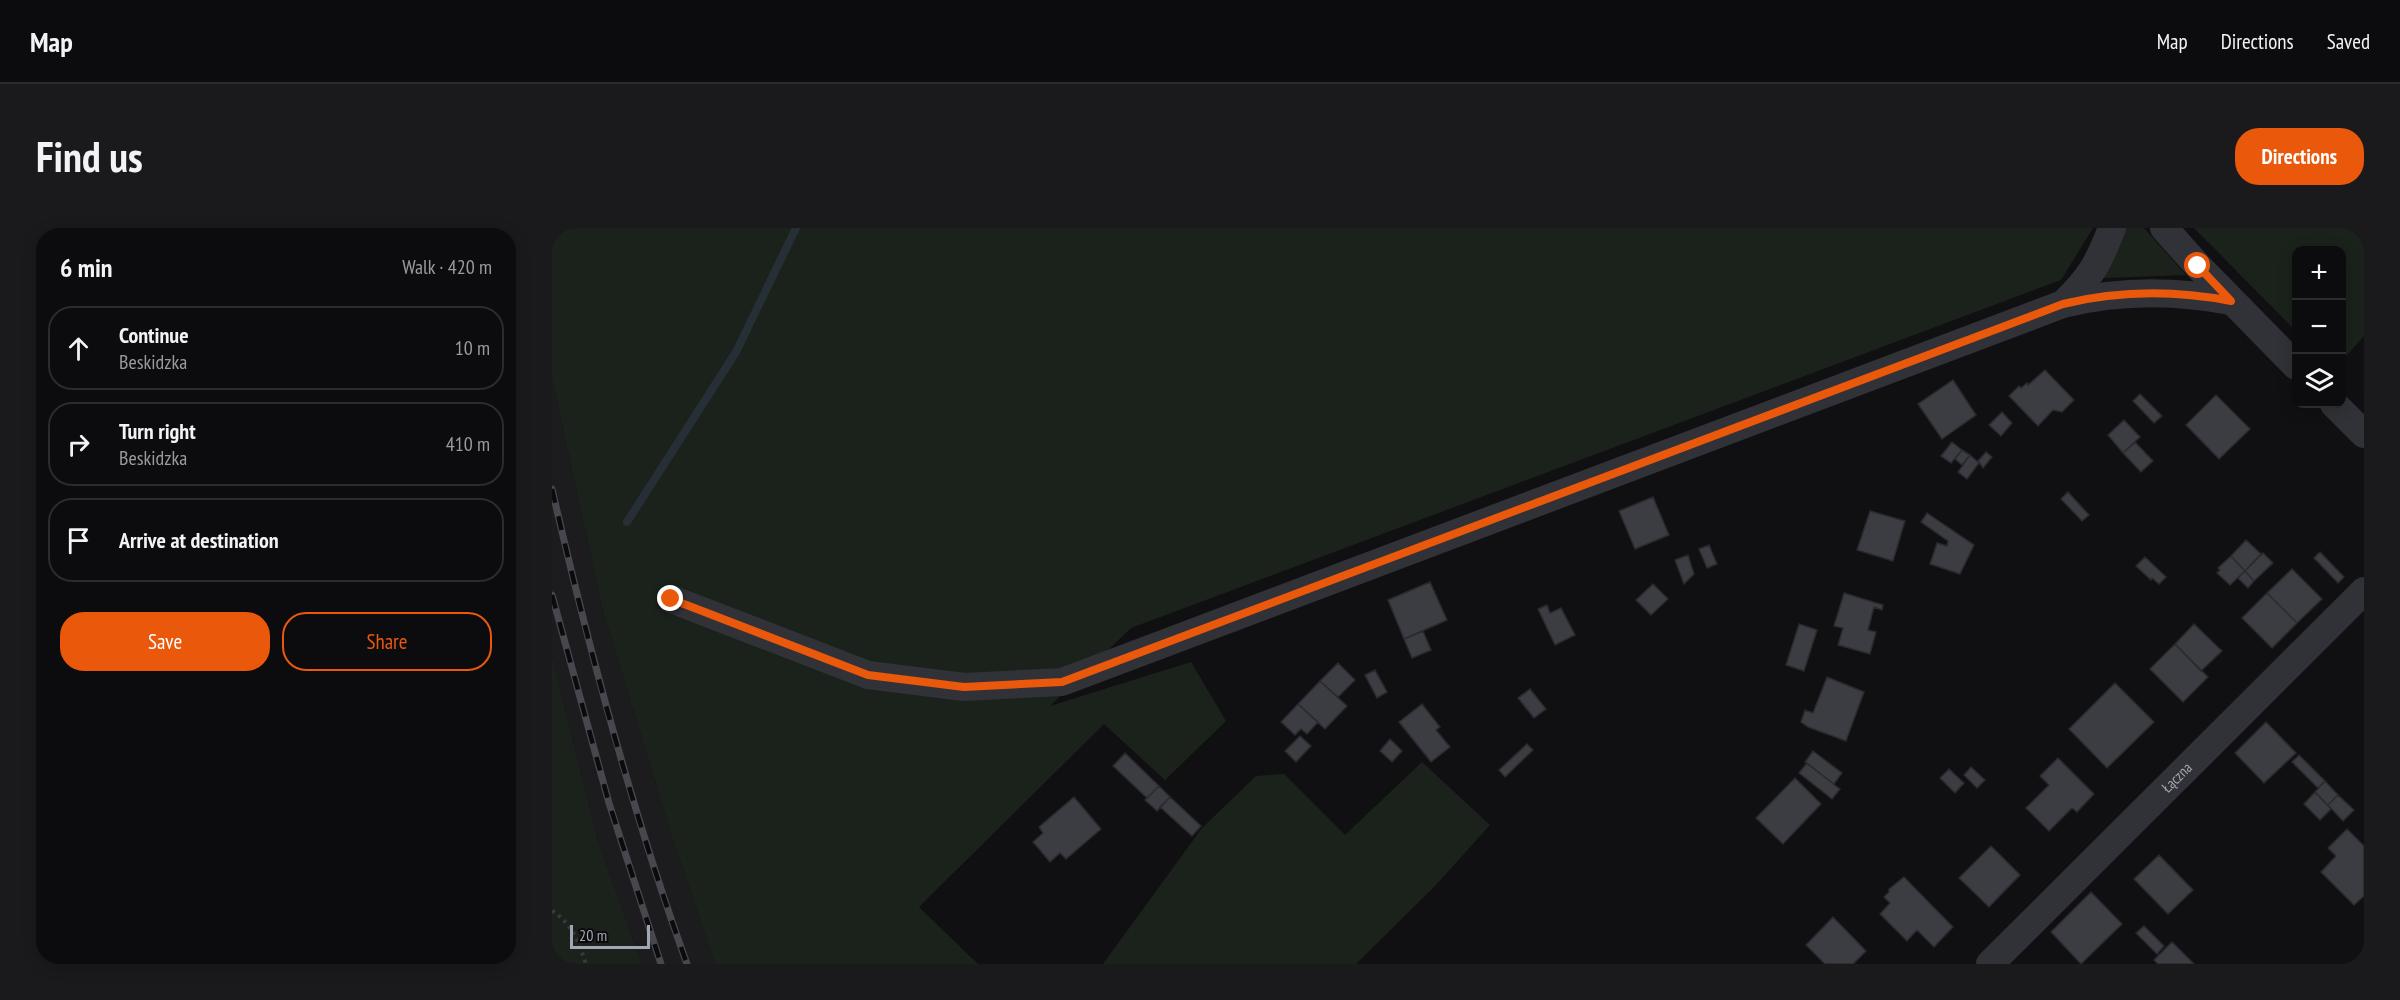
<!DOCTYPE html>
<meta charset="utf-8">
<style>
:root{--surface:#0c0c0e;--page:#1a1a1c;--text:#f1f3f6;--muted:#9a9b9e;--line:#2c2c2e;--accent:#ea580c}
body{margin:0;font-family:"PT Sans Narrow",sans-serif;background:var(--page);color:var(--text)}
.controls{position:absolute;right:18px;top:18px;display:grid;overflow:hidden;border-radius:12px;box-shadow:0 3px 15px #0003}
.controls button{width:54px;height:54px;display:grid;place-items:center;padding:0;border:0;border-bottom:2px solid var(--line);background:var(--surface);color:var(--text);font:30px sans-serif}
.scale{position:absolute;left:18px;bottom:15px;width:80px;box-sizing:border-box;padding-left:6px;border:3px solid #a1a6b3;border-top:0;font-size:16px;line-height:21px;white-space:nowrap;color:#a1a6b3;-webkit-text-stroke:4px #0b0b0d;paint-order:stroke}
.stop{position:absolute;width:18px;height:18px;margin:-14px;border:4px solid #ea580c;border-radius:50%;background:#fff}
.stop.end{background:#ea580c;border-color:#fff;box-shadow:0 2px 6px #0008}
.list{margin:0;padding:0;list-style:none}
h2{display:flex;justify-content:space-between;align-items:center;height:78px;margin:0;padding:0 24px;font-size:26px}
h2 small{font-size:20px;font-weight:400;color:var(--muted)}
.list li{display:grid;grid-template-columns:39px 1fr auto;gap:18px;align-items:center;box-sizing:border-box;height:84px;margin:0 12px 12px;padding:0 12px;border:2px solid var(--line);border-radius:24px}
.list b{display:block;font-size:22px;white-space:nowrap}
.list p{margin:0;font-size:20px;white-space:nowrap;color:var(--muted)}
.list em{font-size:20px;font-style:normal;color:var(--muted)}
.actions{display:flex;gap:12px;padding:18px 24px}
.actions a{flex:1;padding:14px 0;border:2px solid var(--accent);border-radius:24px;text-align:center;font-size:21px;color:var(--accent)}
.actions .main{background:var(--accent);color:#fff}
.icon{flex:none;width:33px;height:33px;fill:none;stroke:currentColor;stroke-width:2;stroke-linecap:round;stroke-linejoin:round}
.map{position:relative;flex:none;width:1812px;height:736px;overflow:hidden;border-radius:24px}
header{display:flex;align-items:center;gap:36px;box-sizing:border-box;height:84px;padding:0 30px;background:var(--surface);border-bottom:2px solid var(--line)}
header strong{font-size:28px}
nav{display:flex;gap:33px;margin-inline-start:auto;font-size:21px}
.intro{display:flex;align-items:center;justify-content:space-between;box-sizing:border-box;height:144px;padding:0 36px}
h1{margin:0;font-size:42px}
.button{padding:15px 27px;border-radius:24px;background:var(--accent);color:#fff;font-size:21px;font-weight:700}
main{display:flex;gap:36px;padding:0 36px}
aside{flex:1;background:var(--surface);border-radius:24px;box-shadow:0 3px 15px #0003}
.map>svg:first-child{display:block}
.built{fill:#1c1c1f}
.green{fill:#1b221c}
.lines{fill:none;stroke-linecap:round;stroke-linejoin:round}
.stream{stroke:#272f36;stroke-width:8}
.building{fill:#3c3d42;stroke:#2a2a2e;stroke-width:1.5}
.path{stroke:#37393e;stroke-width:4;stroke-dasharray:3 4.5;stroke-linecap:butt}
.minor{stroke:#313237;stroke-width:28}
.rail-casing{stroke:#46484e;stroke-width:7}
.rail{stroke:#0b0b0d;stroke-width:4.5;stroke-dasharray:14;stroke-linecap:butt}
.route{stroke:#ea580c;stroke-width:8}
.labels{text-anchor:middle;stroke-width:4.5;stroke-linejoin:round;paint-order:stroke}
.street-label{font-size:15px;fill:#a1a6b3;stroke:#0b0b0d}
</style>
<header>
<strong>Map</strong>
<nav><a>Map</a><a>Directions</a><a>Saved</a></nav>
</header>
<div class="intro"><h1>Find us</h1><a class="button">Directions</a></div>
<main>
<aside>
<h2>6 min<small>Walk · 420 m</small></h2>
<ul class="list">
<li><svg class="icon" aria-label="ahead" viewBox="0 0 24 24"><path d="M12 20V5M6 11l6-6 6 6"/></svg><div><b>Continue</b><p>Beskidzka</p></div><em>10 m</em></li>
<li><svg class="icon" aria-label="right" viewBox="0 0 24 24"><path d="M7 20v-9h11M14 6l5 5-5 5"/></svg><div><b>Turn right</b><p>Beskidzka</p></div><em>410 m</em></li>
<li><svg class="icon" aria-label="arrive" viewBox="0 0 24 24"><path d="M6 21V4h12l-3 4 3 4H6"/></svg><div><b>Arrive at destination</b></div></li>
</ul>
<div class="actions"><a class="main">Save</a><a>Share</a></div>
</aside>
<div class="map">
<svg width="1812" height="736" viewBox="0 0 1812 736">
<rect width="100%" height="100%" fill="#101012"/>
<path class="built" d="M0,150l50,230 70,229 43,127h-73l-45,-126 -45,-183z"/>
<path class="green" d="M0,0h1541l-32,52 -930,348 -81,78 141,-44 35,59 -61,59 -61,-56 -185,183 59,57h-263l-43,-127 -70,-229 -50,-230z
M1570,0h22l42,47 -82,3z
M1642,0h170v108l-22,25v-111h-46v81z
M0,427l45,183 45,126h-90z
M870,534l68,63 -55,61 -79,78h-253l99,-136 54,-52 28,-2 61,61z"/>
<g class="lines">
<path class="stream" d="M75,294l109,-170 60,-124"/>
</g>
<path class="building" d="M1493,142l29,30 -12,12 -9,-2 -15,16 -29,-30 10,-10 2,2 6,-5 1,2z
M1401,152l23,35 -34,24 -24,-35z
M1588,166l22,22 -8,7 -21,-22z
M1664,167l34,34 -31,30 -33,-34z
M1450,184l10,11 -11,13 -12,-11z
M1572,192l16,17 -17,16 -15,-18z
M1400,214l10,8 -11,13 -10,-7z
M1583,214l18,19 -12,11 -18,-19z
M1410,222l8,5 -8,10 -7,-6z
M1434,224l6,5 -9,11 -5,-7z
M1418,227l9,8 -12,16 -9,-7z
M1516,264l21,23 -7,6 -21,-22z
M1101,269l16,38 -34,14 -16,-38z
M1318,283l35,10 -12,40 -36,-11z
M1375,285l47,32 -14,29 -30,-10 7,-21 10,3 1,-5 -27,-19z
M1694,312l15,14 -16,17 -14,-15z
M1157,317l8,19 -10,4 -8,-19z
M1768,324l24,25 -6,6 -24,-25z
M1711,325l10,10 -19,18 -9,-10z
M1136,327l6,19 -10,10 -9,-24z
M1679,328l14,15 -15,14 -13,-12 3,-3 -2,-2z
M1593,329l21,20 -7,7 -7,-6 -1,2 -15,-14z
M1740,341l30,30 -25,24 -30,-30z
M1693,343l9,10 -6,7 -10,-10z
M878,354l17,38 -43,19 -16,-39z
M1101,356l15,15 -17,16 -15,-15z
M1292,365l39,12 -1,5 -8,-3 -6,23 8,2 -6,22 -32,-9 5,-17 -9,-2z
M1715,365l30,30 -25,25 -30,-30z
M995,377l3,8 11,-5 14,27 -20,10 -17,-36z
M1247,396l18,6 -13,41 -18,-6z
M1642,396l28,27 -21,20 -26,-27z
M871,403l8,19 -19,8 -8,-19z
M1623,416l33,33 -25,25 -33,-33z
M786,435l17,17 -17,17 -18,-16z
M823,442l12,22 -10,6 -12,-23z
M1275,449l37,15 -18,49 -38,-14 -7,-5 4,-12 8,3z
M768,453l27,25 -22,23 -27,-25z
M1563,455l39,39 -47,46 -38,-39z
M978,461l16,20 -12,9 -16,-20z
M746,476l20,18 -11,12 -6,-5 -6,6 -14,-13z
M870,476l18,23 -4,3 14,17 -19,15 -32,-40z
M1714,494l30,31 -32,30 -29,-30z
M748,508l11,10 -15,16 -11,-11z
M838,511l12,12 -10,11 -12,-11z
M975,516l6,6 -28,27 -6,-7z
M1261,523l29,22 -8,11 -29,-22z
M573,525l34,33 -12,12 -34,-32z
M1747,527l26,26 -7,7 -26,-26z
M1506,530l36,36 -17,18 -5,-4 -23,23 -23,-23 23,-23 -9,-9z
M1255,535l33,26 -8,10 -33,-26z
M1419,539l14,13 -8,8 -13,-13z
M1397,541l15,14 -9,10 -15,-15z
M1243,550l26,26 -38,40 -27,-26z
M1773,553l13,14 -10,10 -13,-13z
M607,558l11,11 -13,14 -12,-11z
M1763,564l16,17 -11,11 -16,-16z
M1786,567l16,15 -11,11 -15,-16z
M522,569l27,32 -35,30 -6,-6 -10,9 -17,-20 10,-9 -4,-6z
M618,569l31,29 -9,10 -32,-29z
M1795,601l17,17v50l-10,9 -33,-33 15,-16 -8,-8z
M1439,618l29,29 -31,32 -30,-29z
M1607,627l34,35 -25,24 -34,-35z
M1352,649l49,50 -19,20 -17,-17 -10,11 -27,-27 10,-11 -6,-6 5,-5v-3z
M1539,664l31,32 -41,40 -30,-32z
M1281,689l33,34 -13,13h-28l-19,-19z
M1592,698l20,20 -7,8 -21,-21z
M1620,714l22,22h-36l-4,-4z"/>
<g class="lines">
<path class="path" d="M0,683c20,12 27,32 34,53"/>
<g class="minor">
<path d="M1612,0l34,38 98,100"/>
<path d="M1511,76c28,-27 35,-40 49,-76"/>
<path d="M1782,176l30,30"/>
<path d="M119,371l197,76 96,12 98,-5 1001,-378c56,-14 111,-14 168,-3"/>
<path id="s1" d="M1438,736l374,-373"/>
</g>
<defs>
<path id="rail" d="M0,261c37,161 79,320 135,475
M0,367l57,208 52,161"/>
</defs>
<use href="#rail" class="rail-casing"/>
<use href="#rail" class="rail"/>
</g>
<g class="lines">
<path class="route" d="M119,371l197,76 96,12 98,-5 1001,-378c57,-14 111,-14 168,-3l-33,-35"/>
</g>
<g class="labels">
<g class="street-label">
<text dy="5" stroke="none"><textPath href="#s1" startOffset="264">Łączna</textPath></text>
</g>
</g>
</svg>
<div class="controls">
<button>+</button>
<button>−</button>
<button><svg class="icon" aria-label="layers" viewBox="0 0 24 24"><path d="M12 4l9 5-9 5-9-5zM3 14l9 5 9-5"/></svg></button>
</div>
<div class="scale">20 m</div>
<div class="stop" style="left:1646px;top:38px"></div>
<div class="stop end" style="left:119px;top:371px"></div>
</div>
</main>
